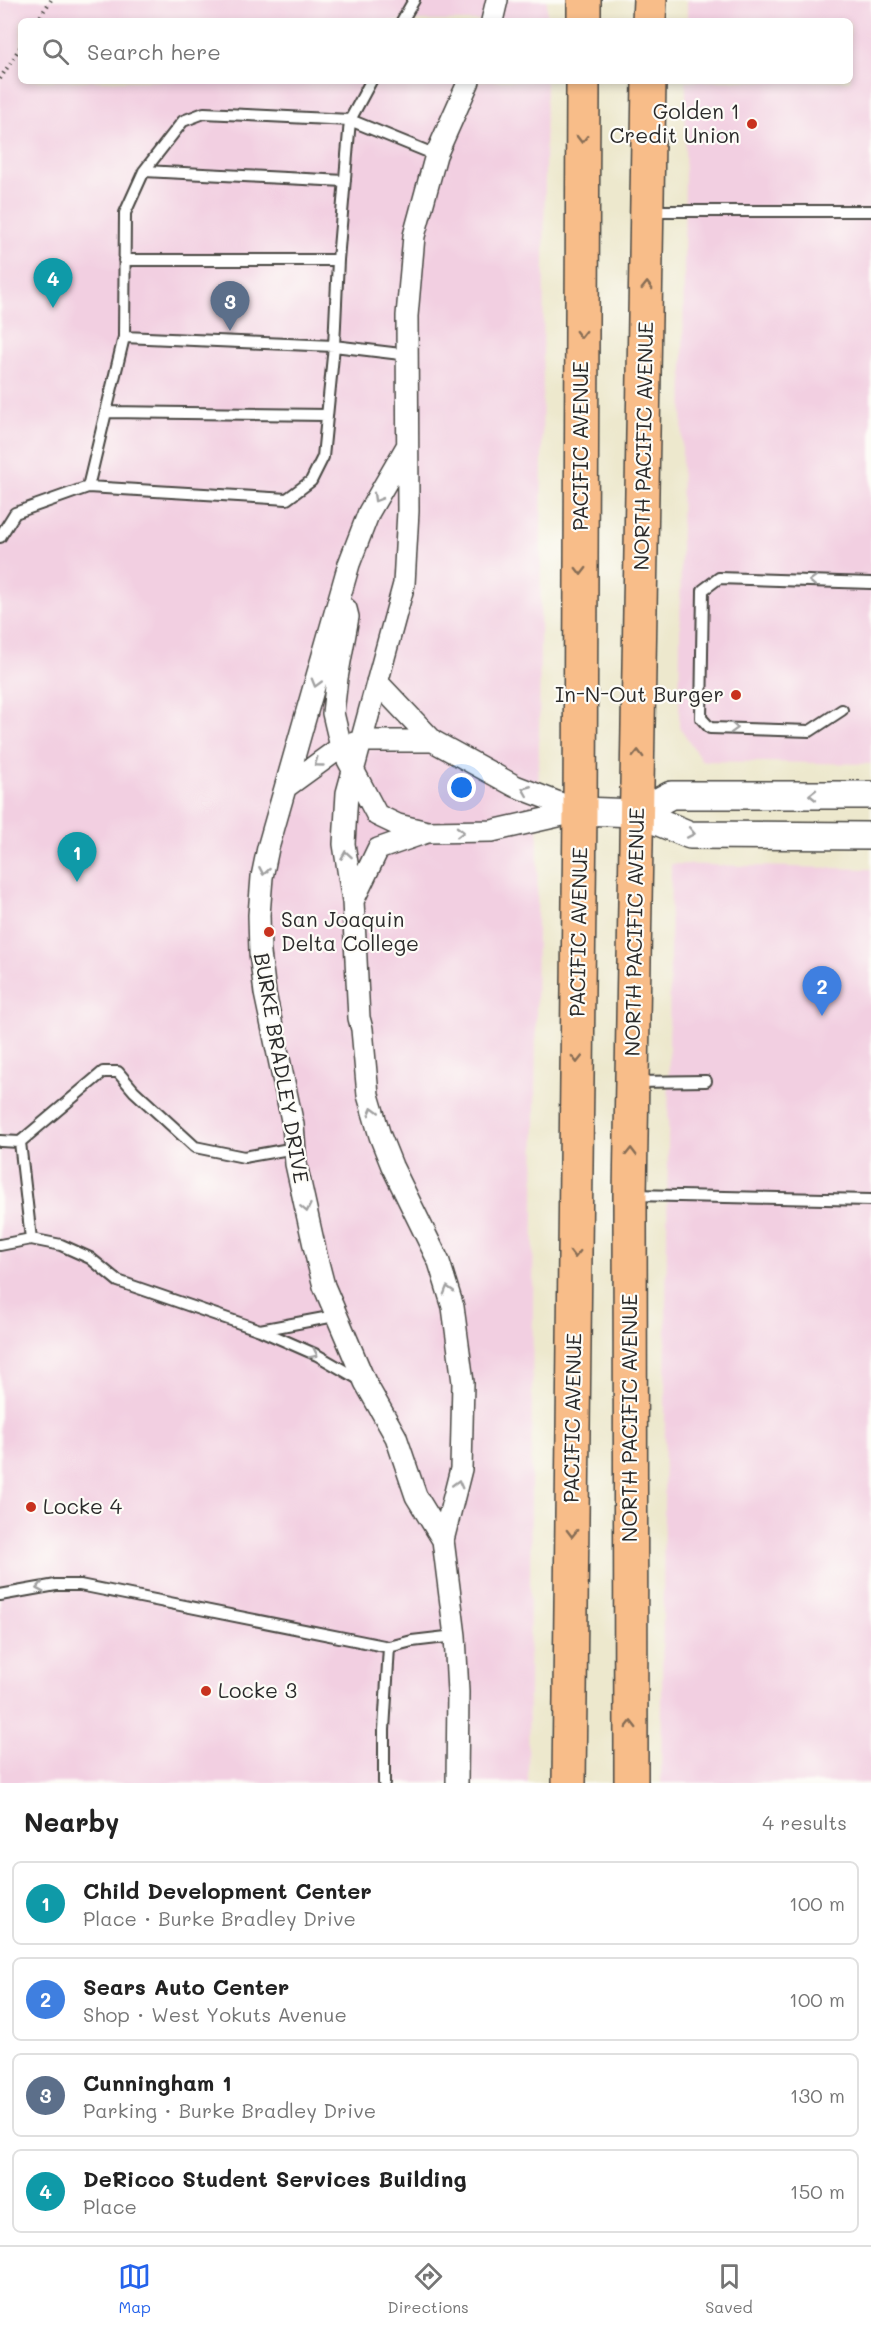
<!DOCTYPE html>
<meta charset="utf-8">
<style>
:root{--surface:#fff;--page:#f2f2f2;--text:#222;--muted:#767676;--line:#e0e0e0;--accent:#2563eb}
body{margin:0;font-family:Mali,sans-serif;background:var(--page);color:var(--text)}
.you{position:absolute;left:462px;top:788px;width:21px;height:21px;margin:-15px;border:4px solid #fff;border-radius:50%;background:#1a73e8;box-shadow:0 0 0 9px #1a73e833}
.badge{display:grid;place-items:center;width:39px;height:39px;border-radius:50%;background:var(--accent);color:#fff;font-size:20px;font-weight:700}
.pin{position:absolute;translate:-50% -50px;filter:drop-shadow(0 2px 3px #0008)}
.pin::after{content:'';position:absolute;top:32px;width:21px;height:18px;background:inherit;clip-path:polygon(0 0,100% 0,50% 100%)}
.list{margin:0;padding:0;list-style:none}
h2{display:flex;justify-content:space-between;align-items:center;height:78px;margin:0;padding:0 24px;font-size:26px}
h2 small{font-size:20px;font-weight:400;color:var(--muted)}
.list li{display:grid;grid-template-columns:39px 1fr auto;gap:18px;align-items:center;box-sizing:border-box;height:84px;margin:0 12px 12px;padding:0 12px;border:2px solid var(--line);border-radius:9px}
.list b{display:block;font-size:22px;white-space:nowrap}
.list p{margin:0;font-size:20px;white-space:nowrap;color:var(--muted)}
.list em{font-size:20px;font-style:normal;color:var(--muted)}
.icon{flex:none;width:33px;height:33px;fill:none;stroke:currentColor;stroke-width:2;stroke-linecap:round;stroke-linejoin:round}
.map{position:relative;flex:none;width:871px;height:1783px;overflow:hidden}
.search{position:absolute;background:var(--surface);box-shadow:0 3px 9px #0003;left:18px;right:18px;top:18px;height:66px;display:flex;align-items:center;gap:15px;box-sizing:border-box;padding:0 21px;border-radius:9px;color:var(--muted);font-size:22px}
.sheet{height:462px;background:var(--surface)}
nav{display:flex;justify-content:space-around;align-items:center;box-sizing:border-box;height:84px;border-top:2px solid var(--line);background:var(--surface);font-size:16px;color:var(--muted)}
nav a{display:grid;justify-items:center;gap:3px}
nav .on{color:var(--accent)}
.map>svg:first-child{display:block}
.built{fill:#f2cfe1}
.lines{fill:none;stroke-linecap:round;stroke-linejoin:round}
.service-casing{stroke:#484743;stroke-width:14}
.minor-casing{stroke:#484743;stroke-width:24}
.tertiary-casing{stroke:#484743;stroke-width:30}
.primary-casing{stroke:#484743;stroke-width:36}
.path{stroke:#484743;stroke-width:4;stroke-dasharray:1.5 4.5;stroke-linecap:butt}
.service{stroke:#fff;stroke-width:10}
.minor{stroke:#fff;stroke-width:21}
.tertiary{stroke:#fff;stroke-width:27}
.primary{stroke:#f8bd89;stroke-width:33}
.oneway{stroke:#876d55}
.oneway2{stroke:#a0a0a0}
.poi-dot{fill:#c8321e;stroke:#fdfcf7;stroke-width:2}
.labels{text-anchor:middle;stroke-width:4.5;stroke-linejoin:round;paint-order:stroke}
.poi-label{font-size:21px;fill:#2b2b2b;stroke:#fdfcf7;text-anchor:start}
.street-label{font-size:21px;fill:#2b2b2b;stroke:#fdfcf7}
</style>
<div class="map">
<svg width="871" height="1783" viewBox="0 0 871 1783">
<rect width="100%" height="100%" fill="#fdfcf7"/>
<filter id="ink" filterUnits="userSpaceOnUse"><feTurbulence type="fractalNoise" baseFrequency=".0167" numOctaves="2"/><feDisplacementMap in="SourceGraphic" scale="12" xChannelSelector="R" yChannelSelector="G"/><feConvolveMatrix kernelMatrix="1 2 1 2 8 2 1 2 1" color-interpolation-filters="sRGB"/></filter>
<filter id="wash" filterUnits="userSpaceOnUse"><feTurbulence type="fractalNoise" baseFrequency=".008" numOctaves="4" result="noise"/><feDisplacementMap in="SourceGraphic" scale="24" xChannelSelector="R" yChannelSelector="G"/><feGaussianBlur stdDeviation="1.35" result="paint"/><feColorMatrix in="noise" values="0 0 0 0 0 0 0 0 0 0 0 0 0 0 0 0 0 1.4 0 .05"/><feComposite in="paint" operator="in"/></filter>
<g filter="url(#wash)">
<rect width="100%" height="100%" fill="#ede8cd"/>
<path class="built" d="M0,0h547v21h-526v60h525l-18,1702h-528z
M687,0h184v764l-169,-3 -23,-35 7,-645h164v-60h-163z
M671,864l200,5v914h-210z"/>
</g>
<g filter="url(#ink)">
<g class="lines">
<defs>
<path id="service" d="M402,21l12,-21
M371,81l-21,39 -12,140 -4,86 -11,111 -12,24 -24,18 -199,-12 36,-150 1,-124 19,-42 39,-50 21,-8 146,7 86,35
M144,171l201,10
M649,211h222
M124,260h214
M124,337l210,9 75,9
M108,412l219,3
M0,537l15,-24 73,-26
M842,710l-32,21 -100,-3 -9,-10 2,-128 16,-12 152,5
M635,1082l71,-1
M0,1141l20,1 11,97
M20,1142l83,-70h15l16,19 61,56 49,10 51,-9
M633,1195l238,5
M0,1245l31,-6 30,6 29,13 28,23 142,49 57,25 45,26
M260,1330l75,-14
M0,1595l56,-10h24l309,62 23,-6 43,-5
M384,1783v-53l5,-83"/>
<path id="minor" d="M492,21l5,-21
M406,448l-37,64 -20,52 -81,284 -6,29 -3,38 1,38 5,40 28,132 3,39 21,95 7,27 41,96 31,55 20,59 27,44
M346,609l2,8 -11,61 -4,35 8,34 36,68 21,10 29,7
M377,682l56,59 82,45 65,25
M286,787l55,-40 20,-6h72
M353,901l25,-52 49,-17 65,-1 88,-20
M457,1783l1,-91 -3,-56 -12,-96 18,-71 2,-87 -10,-75 -14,-45 -47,-96 -12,-30 -12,-41 -6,-66 -3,-11 -6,-117 -9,-57 3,-51 57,-209 4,-73 -1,-195 7,-80 22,-81 33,-74"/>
<path id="tertiary" d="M580,811l57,2 53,22 181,1
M637,813l34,-18h200"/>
<path id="primary" d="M584,21v-21
M649,21l1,-21
M569,1783l11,-972 3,-730
M631,1783l-1,-588 19,-1114"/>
</defs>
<use href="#service" class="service-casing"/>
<use href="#minor" class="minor-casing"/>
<use href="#tertiary" class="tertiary-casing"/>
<use href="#primary" class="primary-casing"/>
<path class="path" d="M37,21l14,-21
M0,79l21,-33"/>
<use href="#service" class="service"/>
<use href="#minor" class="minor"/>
<use href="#tertiary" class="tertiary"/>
<use href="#primary" class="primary"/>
</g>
<defs><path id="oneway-chevron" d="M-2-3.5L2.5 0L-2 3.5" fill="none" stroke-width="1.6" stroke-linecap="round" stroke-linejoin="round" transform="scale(1.5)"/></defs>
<g class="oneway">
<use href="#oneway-chevron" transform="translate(582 139) rotate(91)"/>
<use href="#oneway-chevron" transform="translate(647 286) rotate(-89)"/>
<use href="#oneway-chevron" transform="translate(581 334) rotate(90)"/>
<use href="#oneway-chevron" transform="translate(581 571) rotate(90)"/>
<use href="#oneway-chevron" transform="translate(638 754) rotate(-89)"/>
<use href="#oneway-chevron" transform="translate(577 1059) rotate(91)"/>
<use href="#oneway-chevron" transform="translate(631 1152) rotate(-89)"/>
<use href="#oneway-chevron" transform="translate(575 1254) rotate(91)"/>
<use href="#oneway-chevron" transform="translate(572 1533) rotate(91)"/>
<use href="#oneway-chevron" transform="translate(631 1725) rotate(-90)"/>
</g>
<g class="oneway2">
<use href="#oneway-chevron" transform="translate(377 498) rotate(120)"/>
<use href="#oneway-chevron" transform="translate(813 581) rotate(-178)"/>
<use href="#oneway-chevron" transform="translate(316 683) rotate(106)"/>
<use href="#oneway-chevron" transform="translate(734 728) rotate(2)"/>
<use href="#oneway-chevron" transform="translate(318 763) rotate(144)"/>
<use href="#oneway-chevron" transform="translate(526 790) rotate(-158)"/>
<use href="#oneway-chevron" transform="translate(813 795) rotate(-180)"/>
<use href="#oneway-chevron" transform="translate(460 832) rotate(-1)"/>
<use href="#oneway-chevron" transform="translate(691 833) rotate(11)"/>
<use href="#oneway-chevron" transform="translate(346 855) rotate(-99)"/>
<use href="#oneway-chevron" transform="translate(264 871) rotate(100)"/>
<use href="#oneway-chevron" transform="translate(373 1111) rotate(-105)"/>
<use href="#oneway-chevron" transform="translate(306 1208) rotate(78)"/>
<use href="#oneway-chevron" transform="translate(448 1290) rotate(-107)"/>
<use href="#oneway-chevron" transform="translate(314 1354) rotate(26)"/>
<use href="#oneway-chevron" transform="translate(458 1484) rotate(-75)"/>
<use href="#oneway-chevron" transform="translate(40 1588) rotate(170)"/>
</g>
</g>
<g class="poi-dot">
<circle cx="752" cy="124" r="6"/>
<circle cx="736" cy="695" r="6"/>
<circle cx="269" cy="932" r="6"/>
<circle cx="31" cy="1507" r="6"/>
<circle cx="206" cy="1691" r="6"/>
</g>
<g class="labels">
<g class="poi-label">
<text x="740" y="119" text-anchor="end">Golden 1<tspan x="740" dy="24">Credit Union</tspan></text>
<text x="724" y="702" text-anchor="end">In-N-Out Burger</text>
<text x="281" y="927">San Joaquin<tspan x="281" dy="24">Delta College</tspan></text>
<text x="43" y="1514">Locke 4</text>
<text x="218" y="1698">Locke 3</text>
</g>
<g class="street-label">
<text transform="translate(581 446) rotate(-90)" y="7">PACIFIC AVENUE</text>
<text transform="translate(644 446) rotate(-89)" y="7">NORTH PACIFIC AVENUE</text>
<text transform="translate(579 932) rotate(-89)" y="7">PACIFIC AVENUE</text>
<text transform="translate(635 932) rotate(-89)" y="7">NORTH PACIFIC AVENUE</text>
<text transform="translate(281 1068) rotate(80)" y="7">BURKE BRADLEY DRIVE</text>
<text transform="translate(573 1418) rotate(-89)" y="7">PACIFIC AVENUE</text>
<text transform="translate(630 1418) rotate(-90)" y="7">NORTH PACIFIC AVENUE</text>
</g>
</g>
</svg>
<div class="you"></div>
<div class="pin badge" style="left:77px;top:882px;background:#0f9aa8">1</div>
<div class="pin badge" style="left:822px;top:1016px;background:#3f7fe0">2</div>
<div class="pin badge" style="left:230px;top:331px;background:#5c6f8a">3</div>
<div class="pin badge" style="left:53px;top:308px;background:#0f9aa8">4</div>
<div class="search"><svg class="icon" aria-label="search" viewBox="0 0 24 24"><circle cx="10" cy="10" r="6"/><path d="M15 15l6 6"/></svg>Search here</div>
</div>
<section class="sheet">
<h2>Nearby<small>4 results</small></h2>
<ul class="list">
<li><span class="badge" style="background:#0f9aa8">1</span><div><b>Child Development Center</b><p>Place · Burke Bradley Drive</p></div><em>100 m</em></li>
<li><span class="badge" style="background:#3f7fe0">2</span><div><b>Sears Auto Center</b><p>Shop · West Yokuts Avenue</p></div><em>100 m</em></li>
<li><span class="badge" style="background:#5c6f8a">3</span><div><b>Cunningham 1</b><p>Parking · Burke Bradley Drive</p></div><em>130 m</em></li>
<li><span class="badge" style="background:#0f9aa8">4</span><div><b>DeRicco Student Services Building</b><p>Place</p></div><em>150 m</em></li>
</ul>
</section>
<nav>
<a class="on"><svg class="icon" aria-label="map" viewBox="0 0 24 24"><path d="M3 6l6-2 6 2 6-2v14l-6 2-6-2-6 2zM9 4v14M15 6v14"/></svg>Map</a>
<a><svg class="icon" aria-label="directions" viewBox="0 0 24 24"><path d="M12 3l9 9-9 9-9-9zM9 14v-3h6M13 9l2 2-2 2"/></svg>Directions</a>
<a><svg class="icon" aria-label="saved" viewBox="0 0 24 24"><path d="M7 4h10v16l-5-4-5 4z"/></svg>Saved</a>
</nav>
